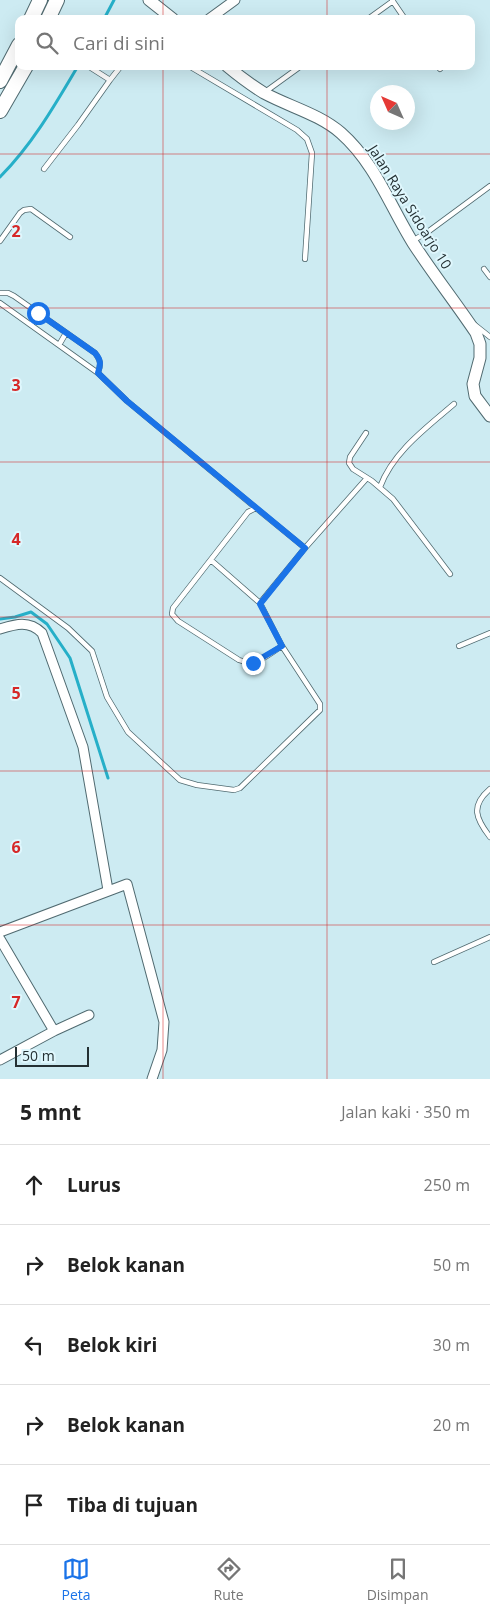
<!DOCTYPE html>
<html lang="id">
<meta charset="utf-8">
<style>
:root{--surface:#fff;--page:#f2f2f2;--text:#222;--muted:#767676;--line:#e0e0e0;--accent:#1a73e8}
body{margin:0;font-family:"Open Sans",sans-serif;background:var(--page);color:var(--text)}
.compass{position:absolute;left:370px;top:85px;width:45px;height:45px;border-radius:50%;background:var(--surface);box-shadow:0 5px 20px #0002;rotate:315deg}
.scale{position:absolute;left:15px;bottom:12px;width:74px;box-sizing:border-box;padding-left:5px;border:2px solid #243033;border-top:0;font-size:14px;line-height:18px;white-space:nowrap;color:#243033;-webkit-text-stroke:4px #dff7fd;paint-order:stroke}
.stop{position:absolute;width:15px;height:15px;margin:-11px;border:4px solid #1a73e8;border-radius:50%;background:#fff}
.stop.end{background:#1a73e8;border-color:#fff;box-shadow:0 1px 5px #0008}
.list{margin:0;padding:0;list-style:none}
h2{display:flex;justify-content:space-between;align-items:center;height:65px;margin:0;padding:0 20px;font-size:21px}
h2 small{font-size:16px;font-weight:400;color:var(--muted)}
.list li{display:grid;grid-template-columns:32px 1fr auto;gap:15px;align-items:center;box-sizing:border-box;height:80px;padding:0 20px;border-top:1px solid var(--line)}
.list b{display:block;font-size:19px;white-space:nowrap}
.list em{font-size:16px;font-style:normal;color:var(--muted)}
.icon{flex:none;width:28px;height:28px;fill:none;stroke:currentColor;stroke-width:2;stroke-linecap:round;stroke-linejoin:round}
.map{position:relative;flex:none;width:490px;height:1079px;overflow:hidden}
.search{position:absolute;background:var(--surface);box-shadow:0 5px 20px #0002;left:15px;right:15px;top:15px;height:55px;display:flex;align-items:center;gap:12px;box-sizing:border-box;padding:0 18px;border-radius:10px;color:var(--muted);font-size:19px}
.sheet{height:465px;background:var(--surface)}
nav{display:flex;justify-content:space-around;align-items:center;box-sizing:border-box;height:70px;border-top:1px solid var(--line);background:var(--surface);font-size:14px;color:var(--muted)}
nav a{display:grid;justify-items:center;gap:2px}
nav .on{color:var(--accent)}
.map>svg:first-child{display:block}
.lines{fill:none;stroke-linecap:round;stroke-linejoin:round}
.stream{stroke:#26afc8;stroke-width:3}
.service-casing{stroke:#506a70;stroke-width:6}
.minor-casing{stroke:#506a70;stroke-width:11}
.tertiary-casing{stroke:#506a70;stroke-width:13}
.trunk-casing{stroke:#506a70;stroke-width:16}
.service{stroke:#fff;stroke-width:4.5}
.minor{stroke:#fff;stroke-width:9}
.tertiary{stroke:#fff;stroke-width:11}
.trunk{stroke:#fff;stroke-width:14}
.route{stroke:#1a73e8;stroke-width:6}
.grid{fill:none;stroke:#d62828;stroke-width:1;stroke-opacity:0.55}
.labels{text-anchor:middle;stroke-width:4;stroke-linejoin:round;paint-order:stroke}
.street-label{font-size:14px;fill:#243033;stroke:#dff7fd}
.grid-label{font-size:16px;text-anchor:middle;font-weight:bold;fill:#d62828;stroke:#dff7fd;stroke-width:4;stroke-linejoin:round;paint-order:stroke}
</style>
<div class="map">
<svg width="490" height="1079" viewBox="0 0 490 1079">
<rect width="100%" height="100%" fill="#cdebf2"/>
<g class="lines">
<path class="stream" d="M104,19l10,-19
M0,177c32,-32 55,-72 78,-111
M0,619l15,-2 16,-5 16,12 23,34 38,120"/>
<defs>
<path id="service" d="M392,0l13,19
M368,19l25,-18
M189,66l108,64 10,9 5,14 -7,106
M438,66l2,3
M110,80l11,-14
M265,92l36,-26
M44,169l34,-44 32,-45 -22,-14
M414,240l15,-9 61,-45
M0,241l20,-28 4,-3 7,-1 39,28
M484,269l6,8
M0,293h8l6,3 81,57c6,8 6,11 3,20
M0,303l98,70 29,28 129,107
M31,325l7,-12
M475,325l15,12
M59,345l7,-12
M366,433l-16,24 -1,6 4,6 19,12 21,18 57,75
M380,487c13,-35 46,-59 74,-83
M0,578l68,50 24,23 15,46 21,35 52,48 17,5 37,5 6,-2 80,-78v-6l-38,-58 -22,-43 -48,-42
M260,603l45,-55 62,-70
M282,646c-15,9 -25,21 -43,14l-61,-39 -6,-7 1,-6 75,-96 8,-4 49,40
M459,646l31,-13
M490,789c-20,17 -14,30 0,48
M434,962l56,-25"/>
<path id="minor" d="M209,19l26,-19
M0,629c16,-5 29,-9 42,4l41,114 25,143
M0,932l127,-48 37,138 -2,28 -10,29
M0,939l54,92
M0,1060l54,-29 35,-16"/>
<path id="tertiary" d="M149,0l24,19
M227,66c12,10 24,19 37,27 26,14 55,21 77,40 34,30 49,73 72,110 20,31 43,60 63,90l4,11v14l-7,26 2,12 15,20"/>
<path id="trunk" d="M31,19l9,-19
M48,19l9,-19
M0,81l19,-36
M0,111l26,-45"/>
</defs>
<use href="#service" class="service-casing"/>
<use href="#minor" class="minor-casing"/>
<use href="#tertiary" class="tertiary-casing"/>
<use href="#trunk" class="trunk-casing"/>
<use href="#service" class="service"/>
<use href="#minor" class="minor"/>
<use href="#tertiary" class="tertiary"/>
<use href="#trunk" class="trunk"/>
</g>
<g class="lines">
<path class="route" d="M38,313l57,40c6,7 6,11 3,20l29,28 178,147 -45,56 22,42 -29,17"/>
</g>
<path class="grid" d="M163,0v19M327,0v19M163,66v1013M327,66v1013M0,154h490M0,308h490M0,462h490M0,617h490M0,771h490M0,925h490"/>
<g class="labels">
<g class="street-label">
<text transform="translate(410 207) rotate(58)" y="5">Jalan Raya Sidoarjo 10</text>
</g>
</g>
<g class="grid-label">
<text x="16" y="237">2</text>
<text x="16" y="391">3</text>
<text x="16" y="545">4</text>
<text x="16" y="699">5</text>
<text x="16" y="853">6</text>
<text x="16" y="1008">7</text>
</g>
</svg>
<svg class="compass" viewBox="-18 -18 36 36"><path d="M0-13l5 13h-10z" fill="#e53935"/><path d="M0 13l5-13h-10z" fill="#767676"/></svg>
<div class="scale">50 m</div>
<div class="stop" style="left:38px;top:313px"></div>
<div class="stop end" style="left:253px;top:663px"></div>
<div class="search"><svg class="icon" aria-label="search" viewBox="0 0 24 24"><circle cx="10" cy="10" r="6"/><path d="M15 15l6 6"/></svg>Cari di sini</div>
</div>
<section class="sheet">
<h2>5 mnt<small>Jalan kaki · 350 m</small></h2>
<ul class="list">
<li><svg class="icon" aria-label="ahead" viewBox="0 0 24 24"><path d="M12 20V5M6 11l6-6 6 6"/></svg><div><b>Lurus</b></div><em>250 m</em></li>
<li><svg class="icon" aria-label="right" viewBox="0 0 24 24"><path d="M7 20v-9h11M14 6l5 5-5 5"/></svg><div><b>Belok kanan</b></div><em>50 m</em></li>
<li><svg class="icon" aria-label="left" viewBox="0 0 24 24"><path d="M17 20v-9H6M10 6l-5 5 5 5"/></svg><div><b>Belok kiri</b></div><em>30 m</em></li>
<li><svg class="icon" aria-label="right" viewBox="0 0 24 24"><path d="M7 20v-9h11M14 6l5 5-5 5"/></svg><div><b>Belok kanan</b></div><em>20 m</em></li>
<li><svg class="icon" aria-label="arrive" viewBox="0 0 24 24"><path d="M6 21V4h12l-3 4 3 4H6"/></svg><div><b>Tiba di tujuan</b></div></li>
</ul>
</section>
<nav>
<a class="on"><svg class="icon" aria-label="map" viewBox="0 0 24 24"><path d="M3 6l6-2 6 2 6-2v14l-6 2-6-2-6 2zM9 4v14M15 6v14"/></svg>Peta</a>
<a><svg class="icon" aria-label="directions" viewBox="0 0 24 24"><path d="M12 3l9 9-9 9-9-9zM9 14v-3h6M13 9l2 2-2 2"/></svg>Rute</a>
<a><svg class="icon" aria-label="saved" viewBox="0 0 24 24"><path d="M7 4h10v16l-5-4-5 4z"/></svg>Disimpan</a>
</nav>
